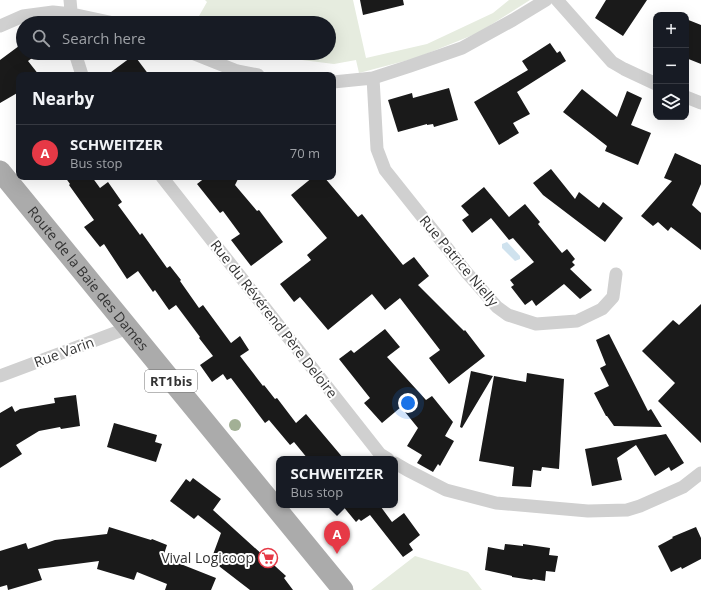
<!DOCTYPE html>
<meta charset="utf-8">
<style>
:root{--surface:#171b24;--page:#242831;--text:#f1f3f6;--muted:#9ea1a6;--line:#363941;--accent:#e63946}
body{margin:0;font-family:"Open Sans",sans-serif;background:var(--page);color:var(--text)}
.controls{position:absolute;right:12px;top:12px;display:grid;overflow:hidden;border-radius:8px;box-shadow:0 4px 16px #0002}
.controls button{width:36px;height:36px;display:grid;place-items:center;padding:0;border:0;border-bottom:1px solid var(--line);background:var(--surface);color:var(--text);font:20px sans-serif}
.you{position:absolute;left:408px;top:403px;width:14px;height:14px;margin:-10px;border:3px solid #fff;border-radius:50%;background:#1a73e8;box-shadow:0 0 0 6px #1a73e833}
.badge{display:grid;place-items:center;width:26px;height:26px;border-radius:50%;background:var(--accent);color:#fff;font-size:13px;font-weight:700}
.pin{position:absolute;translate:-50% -33px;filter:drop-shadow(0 1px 2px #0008)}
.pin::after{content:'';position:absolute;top:21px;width:14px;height:12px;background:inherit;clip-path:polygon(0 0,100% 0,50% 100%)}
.popup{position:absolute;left:276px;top:456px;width:122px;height:52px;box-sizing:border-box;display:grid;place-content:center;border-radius:8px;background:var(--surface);filter:drop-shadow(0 1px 3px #0005);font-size:13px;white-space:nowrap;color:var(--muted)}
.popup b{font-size:15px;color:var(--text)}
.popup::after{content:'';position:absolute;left:50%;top:100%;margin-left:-8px;border:8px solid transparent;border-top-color:var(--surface)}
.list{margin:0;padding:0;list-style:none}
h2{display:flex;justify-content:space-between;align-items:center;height:52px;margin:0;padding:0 16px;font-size:17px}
h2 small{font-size:13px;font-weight:400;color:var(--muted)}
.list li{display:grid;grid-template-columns:26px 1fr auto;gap:12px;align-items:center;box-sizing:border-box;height:56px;padding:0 16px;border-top:1px solid var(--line)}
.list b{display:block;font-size:15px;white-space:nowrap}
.list p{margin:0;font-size:13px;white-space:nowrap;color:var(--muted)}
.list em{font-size:13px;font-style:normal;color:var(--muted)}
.icon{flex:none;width:22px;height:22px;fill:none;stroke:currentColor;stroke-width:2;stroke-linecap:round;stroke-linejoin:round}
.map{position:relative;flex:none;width:701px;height:590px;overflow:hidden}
.search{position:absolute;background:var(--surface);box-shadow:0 4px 16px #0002;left:16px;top:16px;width:320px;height:44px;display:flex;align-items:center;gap:10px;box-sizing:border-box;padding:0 14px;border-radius:22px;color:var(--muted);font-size:15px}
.panel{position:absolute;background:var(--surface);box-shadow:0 4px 16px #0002;left:16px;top:72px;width:320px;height:108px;border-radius:8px}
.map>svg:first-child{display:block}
.green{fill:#e6ecdf}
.water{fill:#cfe2ee}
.building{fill:#1a1a1a}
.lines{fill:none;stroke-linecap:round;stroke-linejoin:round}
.street{stroke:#d0d0d0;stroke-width:13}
.primary{stroke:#ababab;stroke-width:21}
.tree{fill:#a2b095}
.labels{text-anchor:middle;stroke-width:4;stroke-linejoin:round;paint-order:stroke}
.shield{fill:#fff;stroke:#707070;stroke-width:1}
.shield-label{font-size:13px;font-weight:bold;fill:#333}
.street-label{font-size:14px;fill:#333;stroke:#fff}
.poi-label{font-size:14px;fill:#333;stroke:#fff;text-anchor:end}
</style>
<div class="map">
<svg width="701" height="590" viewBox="0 0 701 590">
<rect width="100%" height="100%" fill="#fff"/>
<path class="green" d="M205,0h148l13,58 61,-14 66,-31 16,-13h21l-52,33 -62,25 -57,15 -3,-13 -22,4 -40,-5 -14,-6h49v-30h-113l-11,-5 -3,5h-7l12,-21z
M415,556l53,16 14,18h-111z"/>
<path class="water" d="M507,242l13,14v3l-5,2 -13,-13v-4z"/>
<path class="building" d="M360,0h43l1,5 -41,10z
M606,0h41l-24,36 -28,-18z
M686,19l15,6v39l-15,-6z
M23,43v10h16l-11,8 11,14h-20v17l-19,11v-43z
M550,43l7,10 3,-2 6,10 -49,31 13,22 -17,9 6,10 -20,12 -25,-43 54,-32 -6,-9z
M134,55l15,20h-42z
M449,88l9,32 -24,7 -1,-3 -6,1v-1l-29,8 -10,-32 24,-7 1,5z
M582,89l35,28 10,-26 15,7 -11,27 20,8 -13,32 -33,-14 2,-5 -44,-34z
M675,153l26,12v19l-9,21 9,8v37l-30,-23 -3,4 -10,-9 -5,4 -12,-10 31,-35 -8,-3z
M551,169l24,30 4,-7 20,16 4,-6 20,16 -18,24 -12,-9 -50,-38 -10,-12z
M65,177h27l8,11 8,-6 14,20 -4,3 22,30 2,-2 25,35 3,-2 11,14 -1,1 19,27 4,-3 28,38 9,-7 9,14 -9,6 23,30 1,-1 11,14 2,-1 19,25 10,-9 38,45h-36l-14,-17 -4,3 -21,-25 -4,3 -34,-45 -4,2 -4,-6 -11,8 -12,-17 13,-9 -14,-18 1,-1 -24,-32 -7,5 -14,-20 -2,2 -15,-21 -11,8 -23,-35 -4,3 -16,-20 10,-7 -25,-35 1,-1z
M206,177h33l-4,8 22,26 2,-1 24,32 -32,24 -20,-26 9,-6 -17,-23 -3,2 -23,-29z
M313,177h11l34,40 4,-3 41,51 11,-8 15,19 -11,9 46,46 1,-1 20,26 -36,28 -20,-26 11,-8 -40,-52 -15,12 -13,-16 -44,36 -28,-33 -6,5 -14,-18 31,-24 -4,-5 20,-17 -36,-43z
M484,187l25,30 16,-13 15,18 -2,2 24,29 5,-4 8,10 -3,3 3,3 -5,4 22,21 -12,9 -16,-15 -28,22 -4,-6 -7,5 -14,-18 3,-2 -4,-5 24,-18 -21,-24 -4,2 -18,-22 -19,15 -10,-13 7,-5 -8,-9z
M701,304v139l-43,-42 17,-18 -33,-32 31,-31 6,5z
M385,329l15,18 -13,10 39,43 6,-4 21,26 -8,14 9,5 -14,25 -2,-2 -5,8 -16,-9 5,-8 -15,-9 11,-18 -17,-21 -19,16 -18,-20 6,-5 -31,-39 12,-9 3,3z
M609,334l39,77 3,-2 11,18 -48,-1 -7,-10h-1l-12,-23 15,-7 -9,-18 6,-3 -10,-25z
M471,371l22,5 -31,52 -2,-1z
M527,373l37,6 -5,90 -17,-2 -1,4 -8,-1 -2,17 -19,-1 2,-19 -35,-6 15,-85 32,6z
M76,395l4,31 -19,3 -1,-2 -21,4 -23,14 6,9 -22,14v-55l12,-7 3,6 5,-3 35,-6 -1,-5z
M114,423l43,12 -2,7 7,2 -6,18 -49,-15z
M666,434l18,29 -13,8 -2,-4 -14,9 -19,-31 -19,13 5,22 -30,6 -7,-37z
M193,478l28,21 -8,11 73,66 -2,2 9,12h-43l-39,-30 10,-27 -23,-18 -4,4 -24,-18 16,-22 4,3z
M342,505h41l-2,2 11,15 12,-9 16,22 -11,9 4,6 -10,7 -33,-42 -9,6 -2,-2 -3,3z
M109,527l42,13 1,-1 15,6 -4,12 53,21 -5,12h-46l2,-6 -30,-12 -3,8 -37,-11 2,-8 -61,8 4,11 -34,10 -1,-5 -7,2v-36l26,-8 2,6 27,-9 52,-6z
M696,527l5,11v21l-19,10 -1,-2 -10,5 -13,-26 15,-8 -1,-1z
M505,544l18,2v-2l27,4 -1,7 9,1 -3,16 -9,-1 -1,10 -12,-2 -1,1 -20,-3v-1l-27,-6 3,-23 16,3z"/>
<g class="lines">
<path class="street" d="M70,0l2,21
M557,0l55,62 12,7 32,15
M0,26l23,-10 30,-4 19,2 42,9
M75,53l7,22
M192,53l45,18 21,4
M373,78l4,71 8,21 82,103 30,34 11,8 28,9 41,-3 25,-12 11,-12 3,-23
M333,82l40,-4 37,-12 52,-18 51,-28 33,-20
M686,97l15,6
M162,177l218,277 8,5
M0,376l128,-48
M395,463l12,7 39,20 50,13 92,8 39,-1 13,-4 43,-19 18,-14"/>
<path class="primary" id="s1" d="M0,171l343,419"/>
</g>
<circle class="tree" cx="235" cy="425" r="6"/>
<defs>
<symbol id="supermarket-ring" viewBox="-11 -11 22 22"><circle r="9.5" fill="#fff" stroke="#e63946" stroke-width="1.5"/><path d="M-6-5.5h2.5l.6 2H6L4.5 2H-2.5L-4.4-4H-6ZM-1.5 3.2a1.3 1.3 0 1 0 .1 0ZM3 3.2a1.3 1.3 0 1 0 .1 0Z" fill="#e63946"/></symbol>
</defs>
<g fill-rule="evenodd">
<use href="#supermarket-ring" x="257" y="547" width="22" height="22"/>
</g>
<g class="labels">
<rect class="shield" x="145" y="370" width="52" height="22" rx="3"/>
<g class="shield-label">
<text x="171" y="386">RT1bis</text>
</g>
<g class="street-label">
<text transform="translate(459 261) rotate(50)" y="5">Rue Patrice Nielly</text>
<text dy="5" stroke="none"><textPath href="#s1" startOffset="139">Route de la Baie des Dames</textPath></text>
<text transform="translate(274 319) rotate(52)" y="5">Rue du Révérend Père Deloire</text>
<text transform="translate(64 352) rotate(-20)" y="5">Rue Varin</text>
</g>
<g class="poi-label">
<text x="254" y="563">Vival Logicoop</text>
</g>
</g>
</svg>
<div class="controls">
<button>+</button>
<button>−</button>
<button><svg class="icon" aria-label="layers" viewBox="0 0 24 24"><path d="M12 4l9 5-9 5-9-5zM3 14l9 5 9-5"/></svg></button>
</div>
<div class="you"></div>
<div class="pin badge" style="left:337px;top:554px">A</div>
<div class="popup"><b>SCHWEITZER</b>Bus stop</div>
<div class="search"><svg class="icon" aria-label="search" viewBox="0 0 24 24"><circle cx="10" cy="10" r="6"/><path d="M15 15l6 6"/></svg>Search here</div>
<section class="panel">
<h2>Nearby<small></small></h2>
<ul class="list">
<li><span class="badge">A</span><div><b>SCHWEITZER</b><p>Bus stop</p></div><em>70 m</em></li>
</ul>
</section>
</div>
